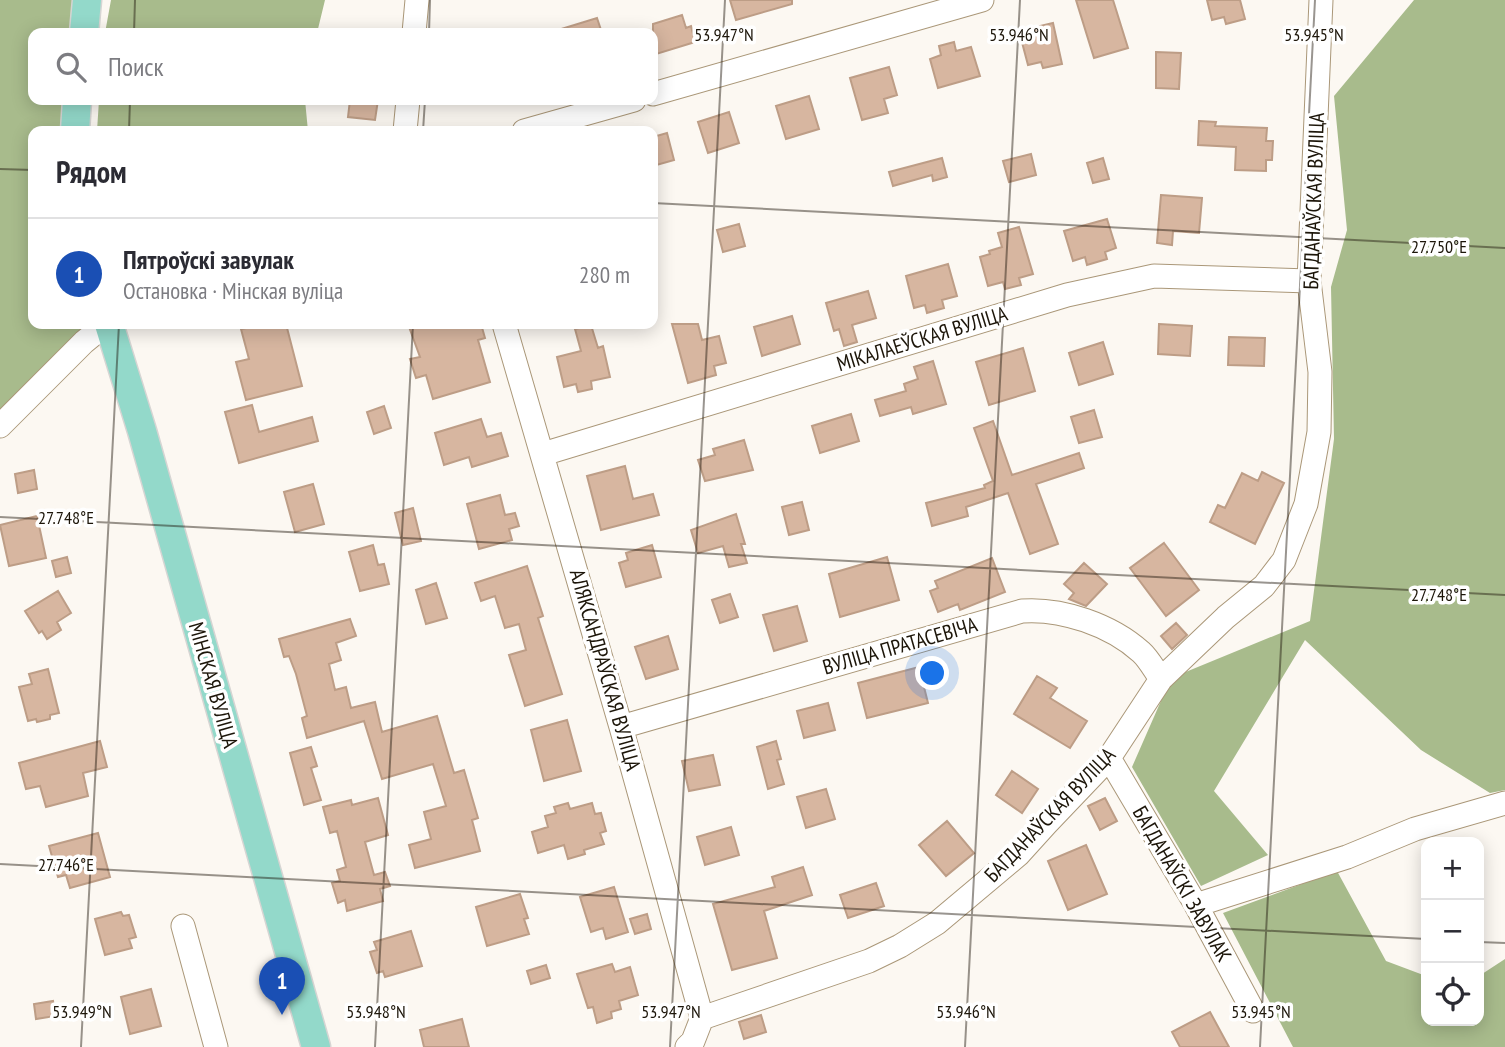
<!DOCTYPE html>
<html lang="ru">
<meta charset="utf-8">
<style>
:root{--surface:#fff;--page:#f7f7f7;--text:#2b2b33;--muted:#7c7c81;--line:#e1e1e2;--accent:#1a73e8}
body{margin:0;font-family:"PT Sans Narrow",sans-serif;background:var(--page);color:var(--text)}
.controls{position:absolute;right:21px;bottom:21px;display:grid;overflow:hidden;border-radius:14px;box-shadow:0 4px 18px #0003}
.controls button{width:63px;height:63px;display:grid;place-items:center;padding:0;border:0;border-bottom:2px solid var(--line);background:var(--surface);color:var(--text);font:35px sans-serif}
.you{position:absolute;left:933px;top:674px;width:24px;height:24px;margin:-18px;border:5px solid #fff;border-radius:50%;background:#1a73e8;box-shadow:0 0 0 10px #1a73e833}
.badge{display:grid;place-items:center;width:46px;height:46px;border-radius:50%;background:var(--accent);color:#fff;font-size:23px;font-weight:700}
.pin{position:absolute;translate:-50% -58px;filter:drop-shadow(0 2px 4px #0008)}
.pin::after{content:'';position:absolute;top:37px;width:24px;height:21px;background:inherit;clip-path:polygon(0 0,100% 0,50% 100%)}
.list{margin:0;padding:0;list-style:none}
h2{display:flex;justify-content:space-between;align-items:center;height:91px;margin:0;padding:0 28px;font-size:30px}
h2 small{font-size:23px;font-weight:400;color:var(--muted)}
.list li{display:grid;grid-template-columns:46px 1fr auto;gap:21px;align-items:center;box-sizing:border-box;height:112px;padding:0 28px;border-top:2px solid var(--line)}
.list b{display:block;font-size:26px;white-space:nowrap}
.list p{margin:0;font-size:23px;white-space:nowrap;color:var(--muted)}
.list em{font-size:23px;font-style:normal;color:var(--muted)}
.icon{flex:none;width:38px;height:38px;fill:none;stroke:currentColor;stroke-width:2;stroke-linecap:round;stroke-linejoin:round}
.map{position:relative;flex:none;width:1505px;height:1047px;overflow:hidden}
.search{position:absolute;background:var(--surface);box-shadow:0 4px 18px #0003;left:28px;top:28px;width:630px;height:77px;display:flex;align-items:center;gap:18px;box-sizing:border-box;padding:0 24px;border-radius:14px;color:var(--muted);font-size:26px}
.panel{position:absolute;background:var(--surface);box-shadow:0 4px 18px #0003;left:28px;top:126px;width:630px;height:203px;border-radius:14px}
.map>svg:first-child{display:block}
.forest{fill:#a8bb8c}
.building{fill:#d7b6a0;stroke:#bd9d86;stroke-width:2}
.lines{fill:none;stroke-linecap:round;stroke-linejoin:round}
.minor-casing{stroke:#aa9778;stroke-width:25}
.major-casing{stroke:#d6d5d3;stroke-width:31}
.minor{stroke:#fff;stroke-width:23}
.major{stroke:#93d9ca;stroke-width:28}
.ticks{fill:none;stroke:#1c1509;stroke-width:2;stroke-opacity:0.45}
.labels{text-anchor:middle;stroke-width:7;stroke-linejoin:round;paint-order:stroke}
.street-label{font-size:21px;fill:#1c1509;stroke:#fff}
.ticks-label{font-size:18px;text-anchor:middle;fill:#1c1509;stroke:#fff;stroke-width:7;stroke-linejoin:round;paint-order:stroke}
</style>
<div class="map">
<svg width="1505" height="1047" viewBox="0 0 1505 1047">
<rect width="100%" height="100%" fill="#fcf8f2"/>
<path class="forest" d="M0,0h87l-3,33h-51v67h44l-2,31h-42v193h73l-106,102z
M111,0h214l-8,33h-212z
M1414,0h91v790l-15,3 -69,-43 -116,-110 -91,151 54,64 -67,31 -69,-119 39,-89 139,-57 24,-182 -3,-152 16,-57 -13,-134z
M99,100h206l3,31h-211z
M1337,871l49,90 40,15v45h53v-45l26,-17v88h-212l-70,-134z"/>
<path class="building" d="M730,0h62v4l-56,16z
M1076,0h37l15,48 -34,10z
M1207,0h33l5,19 -19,5 -2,-7 -12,3z
M682,15l4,13 5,-2 4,16 -42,13v-31z
M597,18l5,15h-44v-3z
M1053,23l9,41 -19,4 -2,-6 -13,3 -9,-34z
M954,42l2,9 15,-4 9,29 -42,12 -8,-29 11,-4 -2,-9z
M1156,52l25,1 -2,36 -23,-1z
M889,67l8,28 -13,4 4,14 -26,7 -12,-42z
M809,96l10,33 -33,10 -10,-33z
M350,100h28l-3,20 -27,-3z
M729,112l10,31 -31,10 -10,-31z
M1199,121l17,1 -1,4 52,2 -1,13h7l-1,19h-6v11l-31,-1 1,-23 -38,-2z
M667,133l7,27 -21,6v-29z
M1031,154l5,21 -27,7 -6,-21z
M942,158l5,19 -14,4 -1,-6 -39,11 -4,-14z
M1103,158l6,21 -16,4 -6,-20z
M1161,195l41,3 -3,35 -26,-2 -1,14 -15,-2z
M1107,219l9,29 -11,4 2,7 -20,6 -2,-8 -12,4 -9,-30z
M739,224l6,22 -22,6 -6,-22z
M1019,227l14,47 -14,4 2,7 -16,4 -2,-7 -15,4 -8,-29 10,-3 -1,-3 13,-4 -4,-14z
M948,264l9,32 -15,4 2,8 -17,5 -2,-8 -11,3 -8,-32z
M868,291l8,27 -24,7 5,17 -13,4 -5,-17 -5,2 -8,-28z
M792,316l8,28 -38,12 -8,-29z
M251,324h35l16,62 -56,14 -10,-38 13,-3 -8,-30 11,-2z
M408,324h73l4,14 -7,2 12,42 -57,17 -7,-24 -10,3 -6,-19 10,-2z
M672,324h26l4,16 17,-4 7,27 -12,3 2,9 -28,8z
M1159,324l33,2 -2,30 -32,-2z
M591,325l7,23 5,-2 7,31 -19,4 1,8 -14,3 -2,-8 -12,3 -7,-30 24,-6 -6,-22z
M1229,337l36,1 -1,28 -36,-1z
M1103,342l10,32 -34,11 -10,-32z
M1023,348l12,43 -46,14 -13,-43z
M933,361l13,43 -33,10 -2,-7 -31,9 -5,-16 31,-9 -2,-7 14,-5 -4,-12z
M252,405l7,27 53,-15 6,24 -79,22 -14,-51z
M384,406l7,22 -17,6 -7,-22z
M1094,410l8,27 -23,6 -8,-26z
M851,414l8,27 -39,12 -8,-27z
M481,419l6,18 14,-4 7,23 -36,11 -3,-10 -25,8 -9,-32z
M993,421l19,54 67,-22 5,15 -48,16 22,60 -28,10 -22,-61 -42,14 2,9 -36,10 -6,-23 59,-15 -1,-3 9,-4 -19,-53z
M744,440l9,30 -48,11 -7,-21 17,-5 -2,-6z
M625,466l8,33 20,-5 6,21 -58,15 -14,-54z
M34,470l3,19 -19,4 -3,-19z
M1262,472l22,11 -29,61 -45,-22 8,-17 7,3 17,-35 16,8z
M313,484l11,40 -29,8 -11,-40z
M500,495l5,20 10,-2 4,13 -10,3 3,11 -33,9 -12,-45z
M802,502l7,28 -20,5 -7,-28z
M413,508l8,33 -18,4 -8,-32z
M736,514l9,30h-4l6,19 -18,4 -6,-21 -25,7 -7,-23z
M37,516l9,42 -37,8 -9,-41z
M1164,543l35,47 -33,26 -36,-48z
M373,545l5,20 6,-1 5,20 -29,7 -11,-39z
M652,545l9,32 -35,10 -7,-24 9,-3 -2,-7z
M67,557l4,16 -15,4 -4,-16z
M887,557l12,43 -59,17 -11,-43z
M992,558l13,34 -45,18 -2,-6 -20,8 -8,-21 8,-3 -3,-7z
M1084,563l23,21 -21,22 -17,-7 5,-6 -10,-9z
M527,566l16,50 -5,2 24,76 -37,12 -16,-51 17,-5 -7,-26 -14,4 -10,-32 -14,5 -6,-18z
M436,583l11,35 -21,6 -10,-34z
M58,591l13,22 -14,9 4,8 -14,9 -5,-8 -3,2 -14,-22z
M730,594l8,23 -18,6 -8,-23z
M797,606l10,35 -33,10 -11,-36z
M350,619l6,17 -20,7 5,17 -12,4 6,26 11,-3 5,21 24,-6 7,30 55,-16 17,57 10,-3 14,48 -6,2 8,31 -65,17 -6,-23 22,-6 -7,-27 22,-6 -13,-42 -51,15 -18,-58 -57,17 -5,-20 5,-2 -11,-42 -7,-18 -5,1 -5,-18z
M1176,623l11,12 -15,14 -11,-13z
M668,636l10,33 -32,10 -11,-32z
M919,667l9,36 -61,15 -9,-35z
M48,669l11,44 -9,2v4l-13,3 -1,-3 -8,2 -9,-34 13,-3 -3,-10z
M1037,676l20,12 -7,10 37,23 -17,27 -56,-34z
M828,703l7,27 -31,8 -7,-27z
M567,720l14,51 -37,10 -13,-51z
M100,741l7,26 -24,6 5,23 -42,11 -6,-21 -14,3 -7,-26z
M776,741l5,18 -4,1 7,24 -16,5 -11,-42z
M311,747l6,19 -6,2 10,32 -17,5 -14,-52z
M713,755l7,30 -31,6 -7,-30z
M1012,771l26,18 -16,24 -26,-18z
M826,789l9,30 -29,9 -9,-31z
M378,798l10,37 -23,7 9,33 11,-3 5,14 -10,3 3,12 -36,10 -2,-11 -7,3 -6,-20 8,-2 -3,-11 9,-3 -9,-36 -7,2 -7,-26 28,-7 1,5z
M1105,798l12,23 -17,9 -12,-24z
M568,803l2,6 22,-6 3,11 6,-1 5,18 -6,2 4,11 -20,6 1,4 -17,5 -4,-14 -26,8 -6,-21 16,-5 -3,-11 11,-3 -2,-6z
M947,821l27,32 -28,23 -27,-31z
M731,827l8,28 -34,10 -8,-28z
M98,833l12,44 -40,11 -4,-13 -8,2 -9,-31z
M1086,845l21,49 -39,16 -20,-49z
M803,867l9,28 -48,16 13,47 -45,12 -19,-66 62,-17 -3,-10z
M876,883l8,23 -36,12 -8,-23z
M614,887l14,45 -22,7 -3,-11 -12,4 -11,-35z
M520,894l8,24 -4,1 5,15 -42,12 -11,-39z
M121,912l2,4 6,-1 7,22 -7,2 3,9 -27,7 -10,-36z
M647,914l4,15 -16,5 -5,-15z
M411,931l11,35 -37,11 -2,-6 -6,2 -7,-21 7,-2 -3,-8z
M612,964l3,8 15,-5 8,28 -19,6 2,8 -10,3 1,6 -15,5 -4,-16 -5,1 -11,-34z
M546,965l4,13 -19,6 -4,-13z
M151,989l10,37 -31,8 -9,-37z
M53,1001l2,15 -19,3 -2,-15z
M1210,1012l19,35h-49l-8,-15z
M761,1015l5,17 -22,7 -5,-17z
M462,1019l7,28h-45l-4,-17z"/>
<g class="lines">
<defs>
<path id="minor" d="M414,33l3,-33
M653,94l329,-94
M405,131l3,-31
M524,131l110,-31
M504,324l117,403 81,291
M0,426l84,-84 22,-18
M543,454l524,-159 87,-19 155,5
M621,727l401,-116c40,-3 89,14 119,41 8,7 14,19 20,27
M1109,758l87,147 57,106
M1196,905l151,-48 68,-28 90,-26
M183,926l33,121
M702,1018l167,-57 31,-15 37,-23 81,-68 29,-32 62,-65 52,-79 65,-62 38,-31 20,-26 22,-56 13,-72 1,-60 -11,-91 12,-281
M687,1047l6,-6 9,-23"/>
<path id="major" d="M84,33l3,-33
M75,131l2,-31
M109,324l33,107 174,616"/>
</defs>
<use href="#minor" class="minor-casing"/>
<use href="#major" class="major-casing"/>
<use href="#minor" class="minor"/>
<use href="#major" class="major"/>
</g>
<path class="ticks" d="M134,33l1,-33M429,33l1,-33M129,131l1,-31M423,131l2,-31M0,169l33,1M653,203l852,45M0,517l1505,78M0,864l1426,75M1479,942l26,1M81,1047l38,-723M375,1047l38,-723M670,1047l55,-1047M965,1047l55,-1047M1260,1047l55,-1047"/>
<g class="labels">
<g class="street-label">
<text transform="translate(1314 201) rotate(-88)" y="7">БАГДАНАЎСКАЯ ВУЛІЦА</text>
<text transform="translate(922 339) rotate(-17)" y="7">МІКАЛАЕЎСКАЯ ВУЛІЦА</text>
<text transform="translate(900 646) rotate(-16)" y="7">ВУЛІЦА ПРАТАСЕВІЧА</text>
<text transform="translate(605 670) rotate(74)" y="7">АЛЯКСАНДРАЎСКАЯ ВУЛІЦА</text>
<text transform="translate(213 685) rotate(74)" y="7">МІНСКАЯ ВУЛІЦА</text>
<text transform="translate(1050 815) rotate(-46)" y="7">БАГДАНАЎСКАЯ ВУЛІЦА</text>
<text transform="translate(1182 884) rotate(60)" y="7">БАГДАНАЎСКІ ЗАВУЛАК</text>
</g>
</g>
<g class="ticks-label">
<text x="724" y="41">53.947°N</text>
<text x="1019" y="41">53.946°N</text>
<text x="1314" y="41">53.945°N</text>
<text x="1439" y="253">27.750°E</text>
<text x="66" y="524">27.748°E</text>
<text x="1439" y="601">27.748°E</text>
<text x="66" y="871">27.746°E</text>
<text x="82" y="1018">53.949°N</text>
<text x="376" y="1018">53.948°N</text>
<text x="671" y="1018">53.947°N</text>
<text x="966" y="1018">53.946°N</text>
<text x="1261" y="1018">53.945°N</text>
</g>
</svg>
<div class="controls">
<button>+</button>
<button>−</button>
<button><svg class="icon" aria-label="locate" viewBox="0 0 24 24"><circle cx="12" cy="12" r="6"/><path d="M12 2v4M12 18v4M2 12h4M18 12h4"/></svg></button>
</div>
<div class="you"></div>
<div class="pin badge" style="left:282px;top:1015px;background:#1a4fb4">1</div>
<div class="search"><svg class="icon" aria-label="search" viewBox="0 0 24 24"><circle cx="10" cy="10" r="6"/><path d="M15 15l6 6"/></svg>Поиск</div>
<section class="panel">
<h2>Рядом<small></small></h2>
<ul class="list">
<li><span class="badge" style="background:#1a4fb4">1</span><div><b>Пятроўскі завулак</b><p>Остановка · Мінская вуліца</p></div><em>280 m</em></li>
</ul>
</section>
</div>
